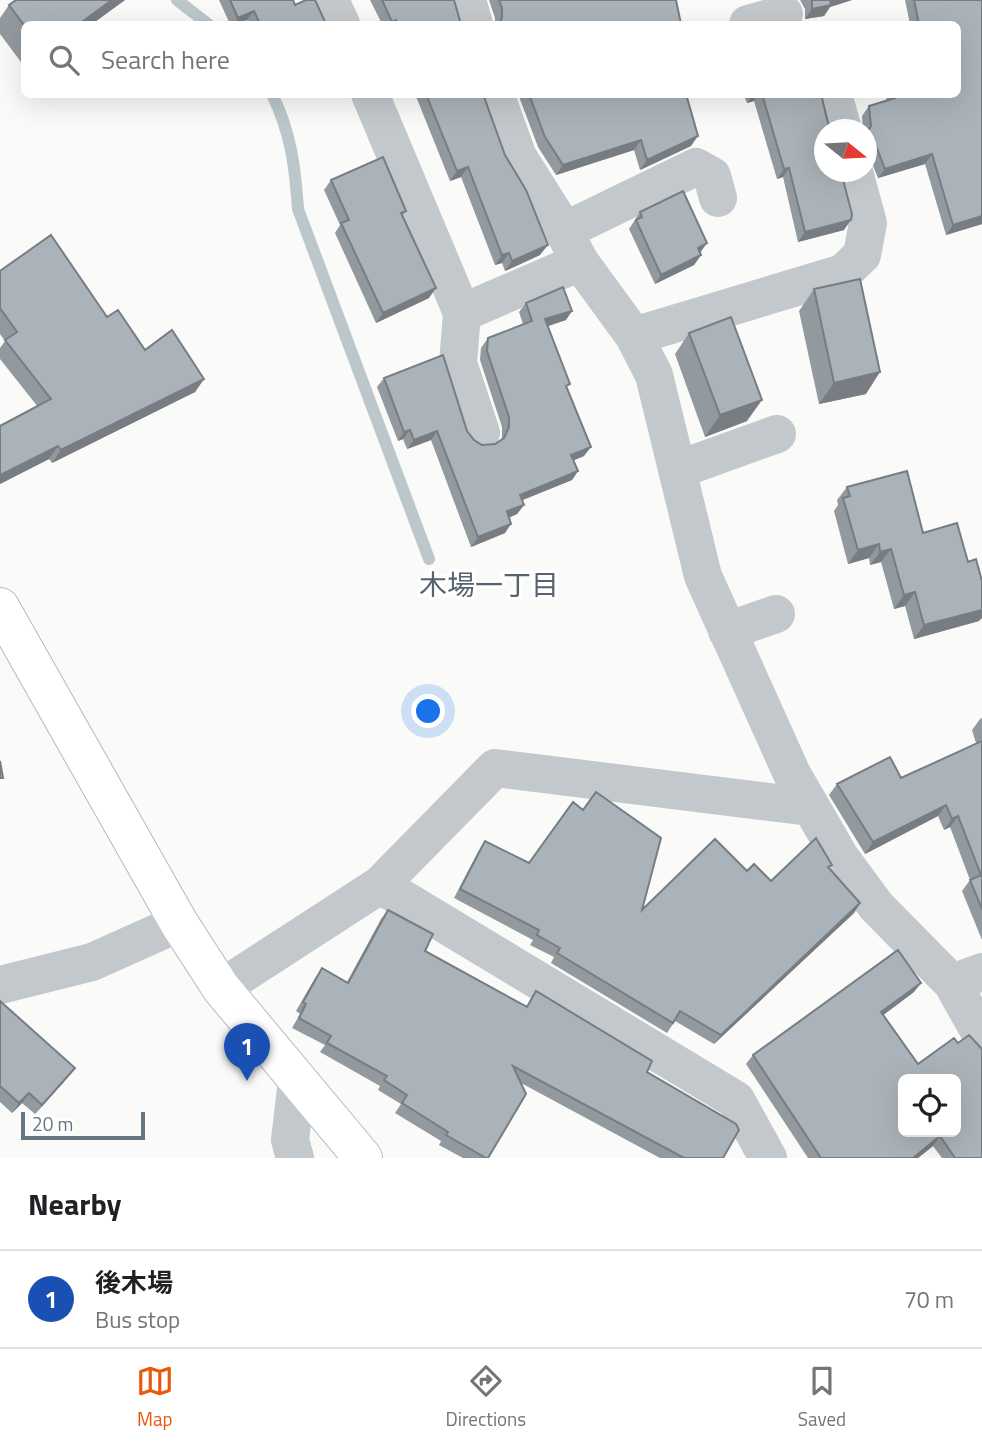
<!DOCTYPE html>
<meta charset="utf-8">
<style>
:root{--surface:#fff;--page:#f2f2f2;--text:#202124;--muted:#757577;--line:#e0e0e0;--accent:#ea580c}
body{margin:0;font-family:"Titillium Web","Noto Sans JP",sans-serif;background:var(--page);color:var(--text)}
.controls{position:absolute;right:21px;bottom:21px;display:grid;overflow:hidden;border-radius:10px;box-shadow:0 7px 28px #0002}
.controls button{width:63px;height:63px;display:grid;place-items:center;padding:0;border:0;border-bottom:2px solid var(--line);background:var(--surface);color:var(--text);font:35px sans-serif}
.compass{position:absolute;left:814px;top:119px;width:63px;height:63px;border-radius:50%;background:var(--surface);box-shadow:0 7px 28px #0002;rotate:108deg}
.scale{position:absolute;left:21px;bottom:18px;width:124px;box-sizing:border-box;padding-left:7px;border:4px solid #657683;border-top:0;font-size:19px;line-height:24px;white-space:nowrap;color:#657683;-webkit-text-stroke:5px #fff;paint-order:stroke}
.you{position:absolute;left:429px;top:712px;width:24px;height:24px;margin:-18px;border:5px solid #fff;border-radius:50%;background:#1a73e8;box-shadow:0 0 0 10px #1a73e833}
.badge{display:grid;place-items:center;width:46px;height:46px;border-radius:50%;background:var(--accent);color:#fff;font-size:23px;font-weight:700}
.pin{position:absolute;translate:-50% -58px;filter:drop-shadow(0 2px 4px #0008)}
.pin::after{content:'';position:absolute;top:37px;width:24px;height:21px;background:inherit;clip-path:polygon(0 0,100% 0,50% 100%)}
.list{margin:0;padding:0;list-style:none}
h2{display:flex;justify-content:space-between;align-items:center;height:91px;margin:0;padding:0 28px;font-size:30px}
h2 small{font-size:23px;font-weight:400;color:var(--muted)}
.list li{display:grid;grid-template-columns:46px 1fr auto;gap:21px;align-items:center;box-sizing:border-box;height:98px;padding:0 28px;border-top:2px solid var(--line)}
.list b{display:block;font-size:26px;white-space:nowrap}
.list p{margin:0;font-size:23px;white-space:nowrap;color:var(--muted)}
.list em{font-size:23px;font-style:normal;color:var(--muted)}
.icon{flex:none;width:38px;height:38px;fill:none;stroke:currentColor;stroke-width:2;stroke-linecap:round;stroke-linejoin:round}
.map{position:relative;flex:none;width:982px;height:1158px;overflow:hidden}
.search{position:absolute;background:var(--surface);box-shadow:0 7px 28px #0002;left:21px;right:21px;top:21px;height:77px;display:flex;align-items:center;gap:18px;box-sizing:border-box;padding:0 24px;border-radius:10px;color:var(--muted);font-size:26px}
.sheet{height:189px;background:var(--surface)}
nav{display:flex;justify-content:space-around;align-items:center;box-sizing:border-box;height:98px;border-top:2px solid var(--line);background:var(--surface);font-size:19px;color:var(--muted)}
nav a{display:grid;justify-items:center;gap:4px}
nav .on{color:var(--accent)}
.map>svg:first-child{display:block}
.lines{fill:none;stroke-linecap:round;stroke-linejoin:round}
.stream{stroke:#bbc7cb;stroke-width:12}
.secondary-casing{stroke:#b3babf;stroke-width:40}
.street{stroke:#c3c8cc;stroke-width:38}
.secondary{stroke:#fff;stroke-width:38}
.wall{fill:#929a9f}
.shaded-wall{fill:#777d82}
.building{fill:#aab3b9;stroke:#777d82;stroke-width:2;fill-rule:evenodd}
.labels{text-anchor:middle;stroke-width:7;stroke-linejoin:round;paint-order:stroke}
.neighbourhood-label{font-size:28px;fill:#57646e;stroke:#fff}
</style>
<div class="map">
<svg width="982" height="1158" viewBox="0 0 982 1158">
<rect width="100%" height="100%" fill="#fafaf8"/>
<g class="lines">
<path class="stream" d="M177,0l31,24
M272,94c19,39 23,72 26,115l131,350"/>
<defs>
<path id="secondary" d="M0,607l179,316 42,65 142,170"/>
</defs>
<use href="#secondary" class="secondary-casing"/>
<path class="street" d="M330,0l11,24
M467,0l7,24
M748,24l36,-10
M370,94l92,219 118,-51
M495,94l23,63 41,65 21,40 54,74 20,39 49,201 89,198 48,83 36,49 76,77 30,53
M833,94l10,36
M564,231l132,-64 16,9 6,22
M462,313l-4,50 23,70
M634,336l209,-63 19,-18 6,-32 -14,-51
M677,470l100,-36
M727,631l49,-17
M380,885l356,215 32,58
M952,983l30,-11
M0,985l92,-23 87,-39
M221,988l159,-103 115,-117 315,39
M295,1158l-5,-18 7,-60"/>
<use href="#secondary" class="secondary"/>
</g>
<path class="wall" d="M125,0l-33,24h-68v42l-24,-32v-16l9,-13z
M219,0h74l2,5 31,19h-77l-2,-4 -9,4h-8z
M370,0h84l6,21 3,3h-81z
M489,0h187l5,24h-186v-6z
M800,0h52l-22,7 -6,9 -19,3v-10z
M905,0h77v224l-36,11 -21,-71 -47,14 -9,-22 -3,-1v-25h-3l-1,-14 7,-10 18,-5 -2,-7h72v-70h-47z
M415,94h68l57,161 -35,16 -3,-8 -7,2 -34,-88 -11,4z
M518,94h168l5,52 -51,24 -6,-20 -78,25 -18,-28z
M743,94h78l23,136 -46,12 -15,-65 -6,2 -23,-78 -7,2z
M331,180l75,31 -4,5 27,82 -53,25 -41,-90 5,-8 -16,-35z
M640,212l60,41 1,2 -7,10 -39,19 -26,-55z
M0,271l107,46 38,33 59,29 -9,13 -143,71 -3,-4 -49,25v-58l38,-19 -38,-48v-11l5,-7 -5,-7z
M814,289l52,105 -47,10 -20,-93z
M526,303l40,17 -18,6 19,63 17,67 -10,4 4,11 -6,9 -50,20 2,5 -7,9 -8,4 -4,15 -34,14 -40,-107 -24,9 -4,-10 -5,2 -21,-54 7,-9 83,53 7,9 8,5 13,-1 6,-4 1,-3v-10l-22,-67 1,-12 7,-10 35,-14 -4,-12z
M689,333l58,88 -42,16 -30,-83z
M847,487l76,46 56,88 -65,18 -9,-33 -11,3 -13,-47 -11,3 -1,-7 -21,6 -14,-53 4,-6 -1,-5z
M982,718v222l-20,-49 8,-11 -20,-53 -6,3 -6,-14 -73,38 -36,-59 8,-11 64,-6 75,-35 -4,-13 8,-11z
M485,841l44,22 113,47 105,-39 24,10 58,-12 31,34 -6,10 -140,131 -39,-23 -8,12 -116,-70 3,-6 -24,-12 3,-5 -79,-42 25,-48z
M388,910l37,41 101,56 10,-16 111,81 76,86h-63l-139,-75 -33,75h-25l-24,-13 2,-4 -46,-28 6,-9 -23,-14 2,-4 -60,-34 5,-7 -33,-17 8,-14 -4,-3 19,-33 7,-10 25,14 34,-63z
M914,992l-31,23 99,143h-40l-9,-12 -15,12h-110l-62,-94 7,-9z
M0,1001l68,76 -33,37 -13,-11 -10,10 -12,-11z"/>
<path class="shaded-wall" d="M112,0h13l-33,24h-13z
M830,0h22l-22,7 -6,9 -19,3 7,-10z
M254,11l-7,9 -9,4h-4l4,-6z
M753,94h6l-5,7 -7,2z
M698,136l-7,10 -51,24 7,-10z
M641,140l-7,10 -78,25 7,-10z
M932,154l-7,10 -47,14 7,-9z
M468,167l-7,10 -11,4 7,-10z
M789,168l-6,9 -6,2 7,-10z
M982,216v8l-36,11 7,-10z
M851,220l-7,10 -46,12 7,-10z
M707,243l-7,10 -2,-5z
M548,245l-8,10 -35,16 7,-10z
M509,253l-7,10 -7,2 7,-10z
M701,255l-7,10 -39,19 6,-9z
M436,288l-7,10 -53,25 7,-10z
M572,311l-6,9 -27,9 6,-10z
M880,372l-14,22 -47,10 15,-21z
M204,379l-9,13 -143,71 9,-13z
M762,400l-15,21 -42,16 15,-22z
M410,430l-7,9 -5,2 6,-9z
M437,431l-6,9 -24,9 7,-9z
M58,446l-9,13 -49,25v-9z
M591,447l-7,9 -19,8 6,-9z
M578,471l-6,9 -59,24 7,-9z
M524,505l-7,9 -17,7 7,-10z
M511,524l-6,9 -34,14 7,-10z
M879,544l-10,14 -21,6 10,-14z
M891,549l-10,13 -11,3 10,-13z
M915,592l-10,14 -11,3 10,-14z
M982,610v8l-3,3 -65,18 10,-14z
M946,805l-8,11 -73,38 8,-12z
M958,816l-8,11 -6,3 8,-11z
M860,903l-6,10 -140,131 7,-9z
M921,983l-7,9 -40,30 7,-10z
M75,1068l-7,9 -33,37 7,-9z
M29,1093l-7,10 -10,10 7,-10z
M940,1136l-7,10 -15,12h-5z"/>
<path class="building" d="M16,0h96l-33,24 -55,1 -15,-20z
M230,0h63l2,5 11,-5h9l11,24h-66l-6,-13 -16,7z
M382,0h72l6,21 3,3h-65l-2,-4 -4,2z
M499,0h177l5,24h-182l3,-6v-10z
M812,0h18l1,5 -19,4z
M914,0h68v216l-29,9 -21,-71 -47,15 -9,-23 -10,-5v-7l5,-8 -2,-20 26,-8 -1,-4h63v-70h-38z
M426,94h57l22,61 21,35 22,55 -36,16 -3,-8 -7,2 -34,-88 -11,4z
M529,94h157l12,42 -51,24 -6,-20 -78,25 -18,-28z
M762,94h59l8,33 2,3h-7v42h17l11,42 -1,6 -46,12 -16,-64 -5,1z
M383,157l23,54 -5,2 35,75 -53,25 -42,-90 8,-3 -18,-40z
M683,191l24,52 -9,5 3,7 -40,20 -25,-55 6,-3 -2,-5z
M51,235l56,82 11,-7 27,40 27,-20 32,49 -143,71 -3,-4 -58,29v-49l51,-27 -46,-59 12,-8 -17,-24v-37z
M860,279l20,93 -46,11 -20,-94z
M563,287l9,24 -27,8 25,65 -4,2 25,61 -20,8 7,16 -58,24 4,10 -17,6 4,13 -33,13 -41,-106 -23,9 -4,-10 -6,2 -20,-54 59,-23 24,76 7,9 8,5 13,-1 9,-6 5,-11v-10l-22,-66 1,-13 44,-17 -6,-18z
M731,317l31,83 -42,15 -31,-82z
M907,471l16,62 34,-10 11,39 8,-3 6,22v29l-58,15 -9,-33 -11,3 -13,-46 -11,3 -1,-8 -21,6 -15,-52 7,-2 -3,-9z
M982,741v168l-12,-29 11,-5 -23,-59 -6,3 -6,-14 -73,37 -36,-58 53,-27 11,21z
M0,761l3,17h-3z
M596,792l65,46 -19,72 73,-71 32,32 7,-7 17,17 45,-43 16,27 -4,2 32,36 -139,132 -41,-24 -7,12 -116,-70 3,-5 -23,-13 2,-5 -79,-41 25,-48 44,22 44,-61 10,8z
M388,910l45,24 -8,17 102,56 9,-16 116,70 -5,11 89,52 3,6 -16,28h-39l-171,-92 13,28 -38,64h-2l-40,-23 2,-3 -46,-29 5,-8 -23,-15 3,-4 -60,-33 4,-7 -32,-18 7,-14 -3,-2 19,-34 26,15z
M898,950l23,33 -40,29 37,52 36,-26 4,5 11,-8 13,14v109h-27l-15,-22 -27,22h-92l-68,-103zM903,1079h53v53h-53z
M0,1001l75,67 -33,37 -13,-12 -10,10 -19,-17z"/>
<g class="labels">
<g class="neighbourhood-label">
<text x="489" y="595">木場一丁目</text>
</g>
</g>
</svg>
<div class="controls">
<button><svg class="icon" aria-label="locate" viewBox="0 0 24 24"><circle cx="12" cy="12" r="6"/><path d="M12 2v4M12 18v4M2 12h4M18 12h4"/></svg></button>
</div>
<svg class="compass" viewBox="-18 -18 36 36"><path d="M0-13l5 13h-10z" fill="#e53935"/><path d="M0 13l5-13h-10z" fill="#757577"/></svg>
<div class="scale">20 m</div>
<div class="you"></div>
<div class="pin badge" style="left:247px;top:1081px;background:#1a4fb4">1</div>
<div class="search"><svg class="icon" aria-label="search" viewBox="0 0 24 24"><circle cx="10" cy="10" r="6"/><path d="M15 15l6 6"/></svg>Search here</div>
</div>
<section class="sheet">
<h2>Nearby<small></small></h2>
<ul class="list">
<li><span class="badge" style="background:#1a4fb4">1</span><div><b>後木場</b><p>Bus stop</p></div><em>70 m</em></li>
</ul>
</section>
<nav>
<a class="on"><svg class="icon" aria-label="map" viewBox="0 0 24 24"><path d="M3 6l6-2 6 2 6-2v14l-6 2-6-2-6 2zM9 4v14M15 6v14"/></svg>Map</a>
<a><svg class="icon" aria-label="directions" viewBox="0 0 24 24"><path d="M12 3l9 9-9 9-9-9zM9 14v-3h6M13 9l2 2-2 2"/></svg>Directions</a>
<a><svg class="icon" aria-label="saved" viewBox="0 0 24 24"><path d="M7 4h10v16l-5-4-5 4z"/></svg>Saved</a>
</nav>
